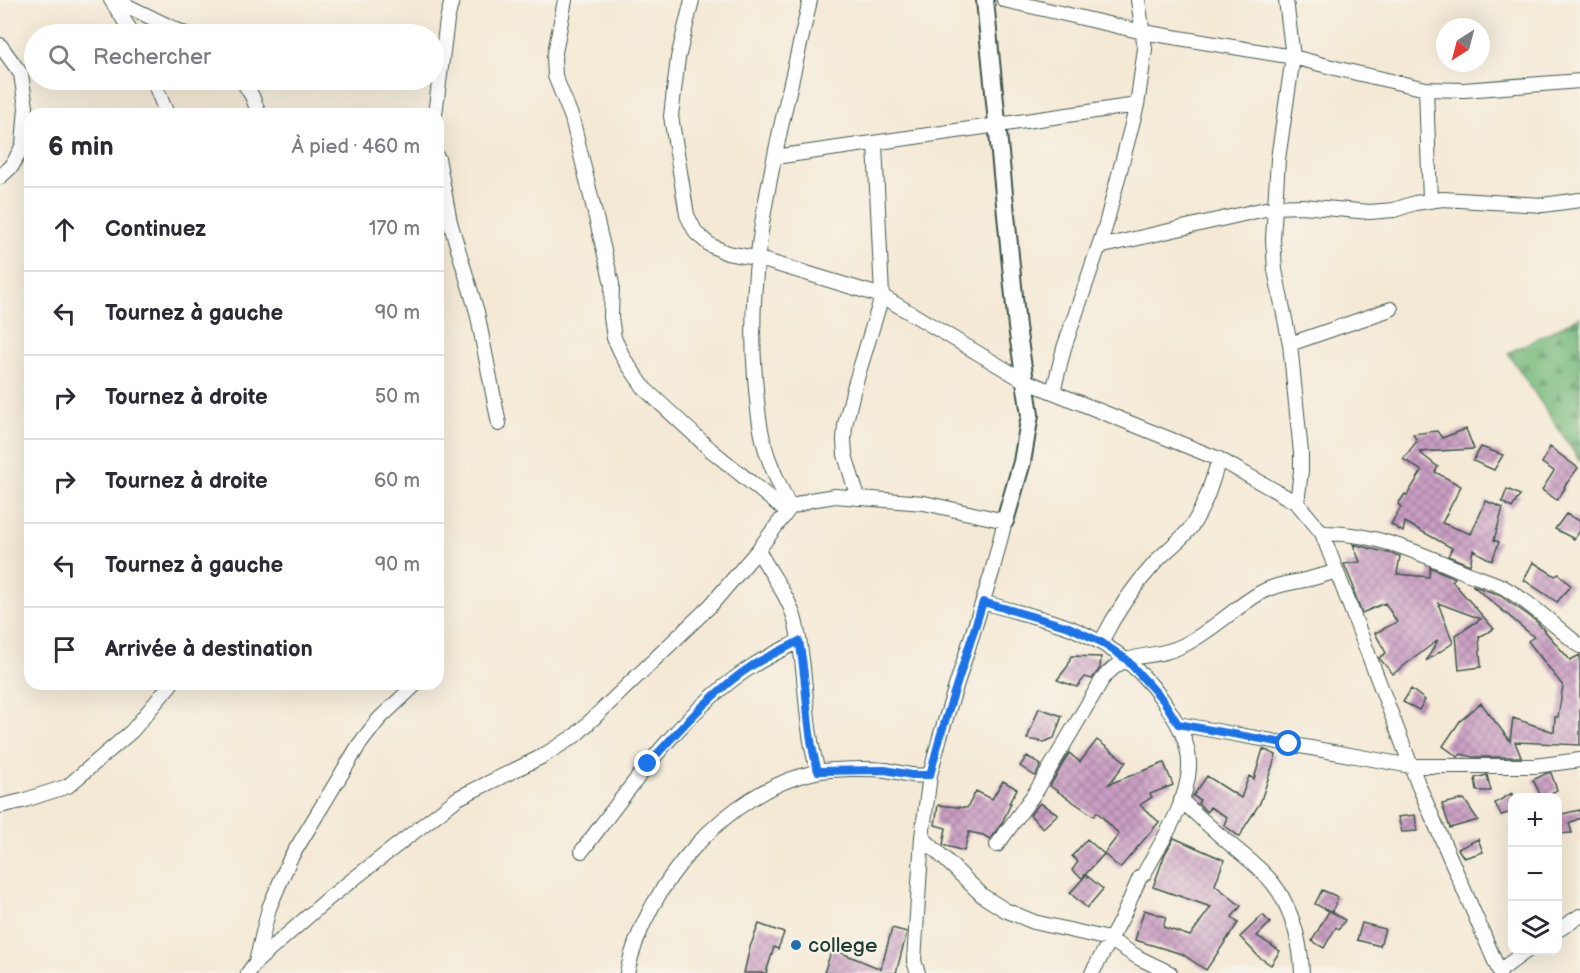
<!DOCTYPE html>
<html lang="fr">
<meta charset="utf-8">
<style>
:root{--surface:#fff;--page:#f2f2f3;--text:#2b2b33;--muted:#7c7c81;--line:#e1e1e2}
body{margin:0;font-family:"Balsamiq Sans",sans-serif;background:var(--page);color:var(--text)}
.controls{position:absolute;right:18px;bottom:18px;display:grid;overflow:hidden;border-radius:12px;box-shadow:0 6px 24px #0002}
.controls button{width:54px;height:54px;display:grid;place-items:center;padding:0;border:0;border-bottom:2px solid var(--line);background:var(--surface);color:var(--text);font:30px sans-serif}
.compass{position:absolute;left:1436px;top:18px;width:54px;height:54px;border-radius:50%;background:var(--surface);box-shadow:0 6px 24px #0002;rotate:216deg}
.stop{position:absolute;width:18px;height:18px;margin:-14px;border:4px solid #1a73e8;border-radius:50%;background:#fff}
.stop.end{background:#1a73e8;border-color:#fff;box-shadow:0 2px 6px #0008}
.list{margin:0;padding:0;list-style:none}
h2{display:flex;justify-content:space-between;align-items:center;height:78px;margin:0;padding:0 24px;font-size:26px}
h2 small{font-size:20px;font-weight:400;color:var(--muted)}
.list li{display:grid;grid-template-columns:39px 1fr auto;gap:18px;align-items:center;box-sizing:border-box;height:84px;padding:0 24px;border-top:2px solid var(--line)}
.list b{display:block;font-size:22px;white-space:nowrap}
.list em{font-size:20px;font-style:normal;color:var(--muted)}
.icon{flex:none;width:33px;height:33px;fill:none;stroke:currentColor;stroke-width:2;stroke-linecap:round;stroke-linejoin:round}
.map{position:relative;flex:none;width:1580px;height:973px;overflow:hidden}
.search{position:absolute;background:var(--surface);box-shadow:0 6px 24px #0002;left:24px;top:24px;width:420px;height:66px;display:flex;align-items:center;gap:15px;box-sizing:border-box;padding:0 21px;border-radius:33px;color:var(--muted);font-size:22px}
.panel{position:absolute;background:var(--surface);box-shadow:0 6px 24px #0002;left:24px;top:108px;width:420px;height:582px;border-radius:18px}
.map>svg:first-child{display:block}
.forest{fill:url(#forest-firs);stroke:#4b7b58;stroke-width:1.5}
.building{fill:url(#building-cross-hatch)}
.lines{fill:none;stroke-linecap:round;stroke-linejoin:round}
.minor-casing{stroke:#3f574c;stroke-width:16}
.tertiary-casing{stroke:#3f574c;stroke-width:20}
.minor{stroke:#fff;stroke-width:14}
.tertiary{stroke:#fff;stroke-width:16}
.route{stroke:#1a73e8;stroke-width:8}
.poi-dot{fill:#1f6fb2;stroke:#f7f3e8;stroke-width:2}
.labels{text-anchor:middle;stroke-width:4.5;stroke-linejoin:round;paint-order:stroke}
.poi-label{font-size:21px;fill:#1f3d34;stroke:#f7f3e8;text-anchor:start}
</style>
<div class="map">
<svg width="1580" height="973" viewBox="0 0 1580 973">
<defs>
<pattern id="forest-firs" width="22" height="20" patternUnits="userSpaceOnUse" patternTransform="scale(1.5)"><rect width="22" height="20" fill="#77b97c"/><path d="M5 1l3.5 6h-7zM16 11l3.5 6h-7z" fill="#619866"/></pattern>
<pattern id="building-cross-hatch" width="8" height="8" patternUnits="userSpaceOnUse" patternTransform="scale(1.5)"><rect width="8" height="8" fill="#ca9ec3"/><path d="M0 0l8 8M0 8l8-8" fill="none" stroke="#a3829f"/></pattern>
</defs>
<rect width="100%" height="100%" fill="#f7f3e8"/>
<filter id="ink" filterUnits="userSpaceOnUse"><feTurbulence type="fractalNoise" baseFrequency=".0167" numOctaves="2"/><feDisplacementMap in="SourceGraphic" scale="12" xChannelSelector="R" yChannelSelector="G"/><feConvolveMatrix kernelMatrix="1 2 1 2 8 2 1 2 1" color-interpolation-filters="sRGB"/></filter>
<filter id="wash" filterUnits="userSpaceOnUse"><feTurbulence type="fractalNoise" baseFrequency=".008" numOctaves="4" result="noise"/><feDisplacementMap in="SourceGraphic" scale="24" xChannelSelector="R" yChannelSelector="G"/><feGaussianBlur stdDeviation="1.35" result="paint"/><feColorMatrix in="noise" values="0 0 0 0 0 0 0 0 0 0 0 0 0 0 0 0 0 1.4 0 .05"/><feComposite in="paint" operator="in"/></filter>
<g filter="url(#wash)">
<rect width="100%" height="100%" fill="#f4e9d5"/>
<path class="forest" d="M1580,317v144l-72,-108z"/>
<g id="blocks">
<path class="building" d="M1466,429l8,20 -55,3 19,15 -3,5 26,14 -19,37 29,11 15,-33 17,7 -9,32 5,2 -7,19 -19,-11 -3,15 -22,-9 4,-8 -47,-26 -2,10 -12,-8 10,-17 -3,-3 7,-10 2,1 15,-24 -19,-12 14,-18 -4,-7 24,-3 5,7z
M1481,447l22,8 -9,15 -21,-9z
M1550,447l28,21 -14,19 1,1 -8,12 -15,-10 12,-19 -12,-8z
M1507,489l13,6 -8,13 -10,-6z
M1566,514l14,7v10l-6,8 -19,-10z
M1353,544l47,12 -3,18 32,3 1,-10 25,11 -3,3 42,48 -15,8 2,30 -22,3 -3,-35 25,-16 -43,-16 15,40 -27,18 12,-21 -45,34 -14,-16 7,-5 -11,-20 22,-11 -12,-19 -23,10 -9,-24 1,-1 -10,-24 16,-2z
M1533,562l22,14 4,-2 12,12 -14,16 -33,-22z
M1472,585l27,10 29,20 10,8 32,37 10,-5v90l-65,-3 6,15h-48l-12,-3 -3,3 -15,-11 17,-25 21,-18 29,38 3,-23 41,14 1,-15h3l5,-31 -35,-45 6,-4z
M1071,656l30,1 -1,11 -8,11 -7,-2 -8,10 -20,-7 11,-14z
M1411,689l14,11 -6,10 -16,-8z
M1039,708l23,8 -8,22 -10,4 -17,-3z
M1097,740l29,22 -17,22 55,-21 9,22 -23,9 2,3 -12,8 19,17 -39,46 -16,-14 15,-20 -22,-22 -3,4 -44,-30 19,-33 11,9z
M1263,749l13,6 -16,48 -16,25 -4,9 -16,-12 3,-8 -17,-10 -3,5 -9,-9 2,-3 -7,-4 14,-20 34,22 8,-22 5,3z
M1027,756l14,9 -6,11 -15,-10z
M1547,773h4l6,17 -15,8 -9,-18z
M1487,775l4,16h-14l-2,-13z
M1003,781l14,8 -8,14h2l-9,20 -12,16 -7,-4 -14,-3 -5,19 -21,-6 3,-17 -11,-3 3,-20 29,3 9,-17 16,8z
M1512,793v19l-11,3 -6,-12z
M1464,799l14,21 -28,8 -8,-24z
M1040,803l18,11 -15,14 -13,-13z
M1580,810v8l-11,5 3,10 -15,1v-19z
M1415,815l2,16 -15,1 -4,-15z
M1174,838l50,22 -9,25 26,21 -9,11 6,6 -32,47 -24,-16 -47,-14 9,-30 22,7 -3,10 27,9 21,-29 -58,-20 12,-33z
M1087,839l17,15 -22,24 -10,-8 6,-8 -6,-6z
M1478,839l5,13 -19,6 -6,-9z
M1086,875l17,14 -16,19 -17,-15z
M1322,890l16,7 -6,15 -2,-1 15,9 -6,9 -3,-2 -12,21 -12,-7 17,-30 -14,-7z
M1263,915l7,8 -13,13 23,15 -9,14 -12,-8 -19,-20z
M1362,923l23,6 -5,17 -23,-6z
M759,924l25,9 -6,16 -4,-2 -8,26h-22l6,-26z
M892,928l15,4 -11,41h-72l8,-24 49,20z"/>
</g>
</g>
<g filter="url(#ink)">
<use href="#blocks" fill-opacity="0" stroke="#3f574c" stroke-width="1.5"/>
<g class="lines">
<defs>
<path id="minor" d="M111,0l22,34
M115,0l70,34
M565,0l-11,58 1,18 17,42 40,166 -1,33 3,21 10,21 21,30 66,61 76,62
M692,0l-14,58 -7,58 16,99 9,18 14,12 17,8 29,5 126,38 141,84 196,79 78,44 25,30 96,251 82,189
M1004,0l139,32 150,25 46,12 87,20 38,1 116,-9
M1286,0l7,57 -15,102 -5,80 2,31 15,74 11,109v18l-4,32
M0,45l21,29 5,33 -3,38 -11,21 -12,11
M153,80l14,34
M242,80l10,16 7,18
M1426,89l4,111
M435,114l12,-94 5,-20
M775,157l362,-52
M438,158l12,64 27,90 22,112
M1099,247l175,-40 28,-1 68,6 24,-2 21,-7 28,-4 100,6 37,-5
M1290,344l101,-35
M1053,392l11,-44 41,-120 32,-123 8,-56 -7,-49
M858,498l-13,-43 -1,-15 1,-15 9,-37 28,-92 -7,-152
M790,508c-8,-18 -17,-36 -23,-54 -8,-24 -10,-52 -12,-77 -11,-127 28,-253 55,-377
M1322,533c50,-1 96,19 142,39 12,5 27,9 39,15 28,16 52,39 77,59
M758,550c12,23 30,45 37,70 13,50 8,103 23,151
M983,602c28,9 62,16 88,26 42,17 77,46 100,85 11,17 19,35 18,55 -2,37 -28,74 -45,106l-4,3 -18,41 -30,55
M1101,642c14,-28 33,-56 54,-79 11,-13 27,-23 36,-36 14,-20 21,-45 28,-68
M1178,724l233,42h124l45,-6
M1181,800c16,15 32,30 49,44 18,15 41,32 52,53 13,24 19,49 20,76
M0,806l22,-5 46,-15 64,-55 39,-47
M922,837l61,59 22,14 29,12 75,17 30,19 31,15
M997,845l40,-55 65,-110c25,-33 49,-18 82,-35 28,-14 50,-37 76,-52 15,-9 33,-10 49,-14 9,-2 17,-5 26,-7
M582,851c49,-65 103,-143 172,-186 14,-9 30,-16 45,-24
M1558,930l22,-14
M256,962l13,-54 21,-49 69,-114 20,-26 37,-35
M1499,971l29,-21
M248,973l8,-11 73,-64 129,-100 83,-41 35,-22 135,-130 47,-55 32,-42 20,-8 25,-4 89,7 81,18 -13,51 -52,165 -10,38 -8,62 -8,124 4,12
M627,973c18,-87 100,-183 189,-201 16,-3 52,-4 69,-2 9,1 18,4 27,5 6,1 12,0 18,0"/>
<path id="tertiary" d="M985,0l32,327 13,88 -8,47 -17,59"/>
</defs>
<use href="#minor" class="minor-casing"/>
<use href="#tertiary" class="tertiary-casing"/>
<use href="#minor" class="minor"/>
<use href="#tertiary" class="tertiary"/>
</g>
</g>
<g class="lines" filter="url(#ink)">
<path class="route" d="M648,764c32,-35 65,-73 105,-99 15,-9 31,-16 46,-24 9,43 6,88 19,130l67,-1 27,5h18l10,-38 43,-135 86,25 32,15 25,17 37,41 15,24 111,20"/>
</g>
<circle class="poi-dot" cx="796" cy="945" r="6"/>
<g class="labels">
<g class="poi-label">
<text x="808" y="952">college</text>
</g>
</g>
</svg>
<div class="controls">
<button>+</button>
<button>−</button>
<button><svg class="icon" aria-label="layers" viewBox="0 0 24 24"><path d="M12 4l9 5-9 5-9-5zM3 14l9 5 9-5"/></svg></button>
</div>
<svg class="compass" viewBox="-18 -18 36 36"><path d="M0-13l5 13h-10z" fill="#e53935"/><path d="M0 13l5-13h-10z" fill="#7c7c81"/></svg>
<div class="stop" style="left:1289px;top:744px"></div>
<div class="stop end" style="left:648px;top:764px"></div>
<div class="search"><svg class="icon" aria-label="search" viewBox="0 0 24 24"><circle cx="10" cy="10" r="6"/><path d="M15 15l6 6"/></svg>Rechercher</div>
<section class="panel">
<h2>6 min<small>À pied · 460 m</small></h2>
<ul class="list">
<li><svg class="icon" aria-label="ahead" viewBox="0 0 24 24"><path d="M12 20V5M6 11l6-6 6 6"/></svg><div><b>Continuez</b></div><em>170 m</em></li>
<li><svg class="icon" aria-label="left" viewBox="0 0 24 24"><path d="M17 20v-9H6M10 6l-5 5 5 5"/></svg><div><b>Tournez à gauche</b></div><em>90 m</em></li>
<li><svg class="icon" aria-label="right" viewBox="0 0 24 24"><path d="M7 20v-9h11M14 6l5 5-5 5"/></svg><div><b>Tournez à droite</b></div><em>50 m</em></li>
<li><svg class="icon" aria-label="right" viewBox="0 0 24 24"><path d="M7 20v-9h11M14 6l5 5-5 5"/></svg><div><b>Tournez à droite</b></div><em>60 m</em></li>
<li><svg class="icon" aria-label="left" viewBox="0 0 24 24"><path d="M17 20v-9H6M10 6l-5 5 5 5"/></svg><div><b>Tournez à gauche</b></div><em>90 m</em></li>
<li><svg class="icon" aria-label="arrive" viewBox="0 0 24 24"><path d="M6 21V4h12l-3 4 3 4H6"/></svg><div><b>Arrivée à destination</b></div></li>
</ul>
</section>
</div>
